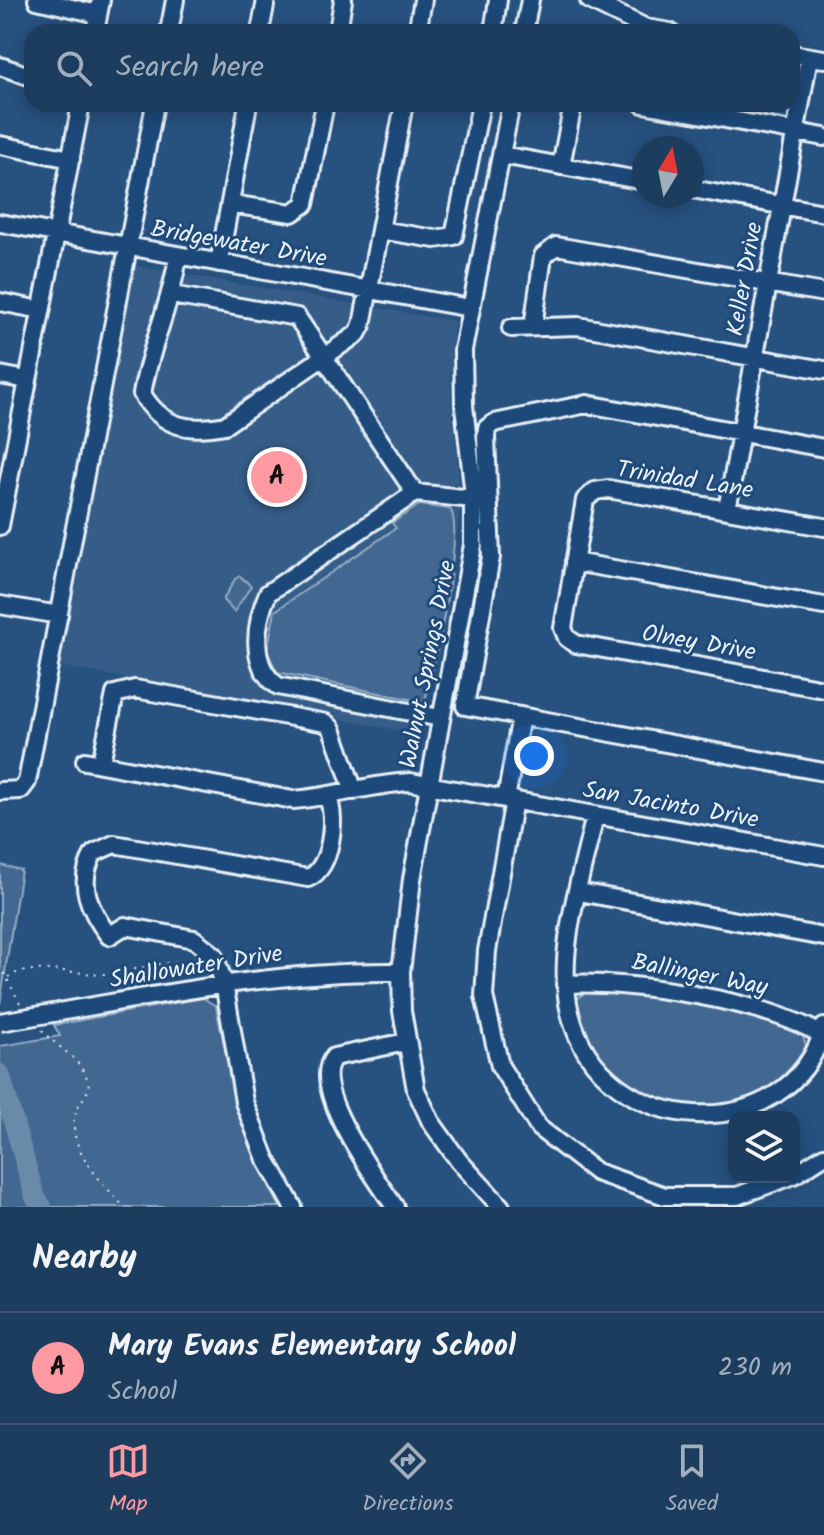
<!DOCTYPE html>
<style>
:root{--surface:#1d3d5f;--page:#254465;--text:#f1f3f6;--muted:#a0aebd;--line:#3b5674;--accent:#ff9aa2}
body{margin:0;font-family:Kalam,sans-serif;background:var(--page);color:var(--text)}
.controls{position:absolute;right:24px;bottom:24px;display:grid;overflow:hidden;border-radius:16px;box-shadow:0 4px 20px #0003}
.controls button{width:72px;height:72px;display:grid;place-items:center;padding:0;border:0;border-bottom:2px solid var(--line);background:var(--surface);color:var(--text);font:40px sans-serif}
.compass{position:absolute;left:632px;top:136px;width:72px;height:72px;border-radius:50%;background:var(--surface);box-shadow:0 4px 20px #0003;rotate:10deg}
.you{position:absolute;left:534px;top:756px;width:28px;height:28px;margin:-20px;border:6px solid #fff;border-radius:50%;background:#1a73e8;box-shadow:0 0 0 12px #1a73e833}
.badge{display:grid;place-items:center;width:52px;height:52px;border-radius:50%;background:var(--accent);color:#111;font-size:26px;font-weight:700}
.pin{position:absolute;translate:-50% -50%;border:4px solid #fff;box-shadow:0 2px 8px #0006}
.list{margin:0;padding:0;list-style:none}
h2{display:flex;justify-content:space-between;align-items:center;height:104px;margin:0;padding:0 32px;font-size:34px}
h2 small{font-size:26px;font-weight:400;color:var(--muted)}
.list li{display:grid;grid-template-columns:52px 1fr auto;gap:24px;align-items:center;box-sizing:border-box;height:112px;padding:0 32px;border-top:2px solid var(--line)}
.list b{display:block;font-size:30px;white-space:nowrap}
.list p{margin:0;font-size:26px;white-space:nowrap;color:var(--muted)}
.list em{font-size:26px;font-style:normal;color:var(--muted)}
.icon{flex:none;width:44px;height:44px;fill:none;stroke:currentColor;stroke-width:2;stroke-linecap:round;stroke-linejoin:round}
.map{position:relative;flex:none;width:824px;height:1207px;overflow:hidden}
.search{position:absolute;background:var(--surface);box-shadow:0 4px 20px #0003;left:24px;right:24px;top:24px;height:88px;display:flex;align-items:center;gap:20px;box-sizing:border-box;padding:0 28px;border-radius:24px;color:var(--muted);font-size:30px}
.sheet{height:216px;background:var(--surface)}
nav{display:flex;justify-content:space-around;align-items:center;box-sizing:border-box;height:112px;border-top:2px solid var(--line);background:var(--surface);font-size:22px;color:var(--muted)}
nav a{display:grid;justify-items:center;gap:4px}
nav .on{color:var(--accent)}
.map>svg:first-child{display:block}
.built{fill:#355d88}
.green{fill:#436891;stroke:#96acc4;stroke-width:2}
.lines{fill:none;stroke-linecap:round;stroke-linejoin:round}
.river{stroke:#6b8aaa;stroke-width:20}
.minor-casing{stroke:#e8f1f8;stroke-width:22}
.path{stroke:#e8f1f8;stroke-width:2;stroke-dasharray:2 6;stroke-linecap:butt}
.minor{stroke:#1f4a7a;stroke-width:16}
.minor-bridge-casing{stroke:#e8f1f8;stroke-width:22;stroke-linecap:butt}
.minor-bridge{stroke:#1f4a7a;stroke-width:16}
.labels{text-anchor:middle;stroke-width:6;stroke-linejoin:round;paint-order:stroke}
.street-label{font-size:24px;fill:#e8f1f8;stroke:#1f4a7a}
</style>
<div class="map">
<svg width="824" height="1207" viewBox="0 0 824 1207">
<rect width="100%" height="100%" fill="#27517f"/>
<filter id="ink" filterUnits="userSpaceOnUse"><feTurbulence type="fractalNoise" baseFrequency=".0125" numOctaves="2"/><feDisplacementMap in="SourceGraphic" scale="16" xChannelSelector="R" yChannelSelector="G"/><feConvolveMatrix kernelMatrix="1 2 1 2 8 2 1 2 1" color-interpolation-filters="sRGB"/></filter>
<g filter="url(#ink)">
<path class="built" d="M135,266l319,55 -4,58 11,127 -39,229 -362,-69z"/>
<path class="green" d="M419,505l31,4c15,18 -16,167 -26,193l-147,-30 -10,-21 8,-40 121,-83 -4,-5z
M240,576l11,10 -17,26 -11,-12 12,-21z
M0,865l21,5 -21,134z
M587,990c63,1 158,17 215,43l4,13c-58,103 -210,66 -231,-45z
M203,998l13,8c15,74 27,134 64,201h-280v-161l60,-10 -6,-11z"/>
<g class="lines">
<path class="river" d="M0,1074l35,123 7,10"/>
<defs>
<path id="minor" d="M37,0l61,14
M589,0l57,28 24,4
M95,32l6,-32
M169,32l6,-32
M260,32l6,-32
M338,32l5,-32
M417,32l6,-32
M493,32l5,-32
M524,32l6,-32
M792,54l32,5
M0,66l32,11
M643,104l181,33
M0,145l71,14
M502,155l142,26
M561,166l12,-62
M692,189l132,24
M230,204l62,9 13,-9 20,-100
M0,223l470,85
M380,230l55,9 19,-3 27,-132
M178,256c-7,49 -28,90 -36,138 21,34 46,38 83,31l132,-91 5,-9 42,-221
M219,263l29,-159
M172,295l125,22 118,176 -147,100c-13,30 -19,73 10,93l162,32
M0,302l41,8
M533,327l10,-71 13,-10 268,47
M511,328l67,-2 246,44
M0,375l27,5
M824,448l-237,-44 -93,19 -7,5 -1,9 5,120 -26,149 359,66
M415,493l58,6
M727,510l82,-453
M0,526l81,-422
M824,527l-216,-38 -13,2 -10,9 -22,128 4,10 9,6 248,45
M574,562l250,44
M0,605l59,10
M85,761l208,39c40,-3 78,-16 117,-18l414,74
M101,763l14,-69 20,-5 191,34 6,6 22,62
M0,791l21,-1 6,-8 128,-678
M506,799l15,-83
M514,800l-27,151 -3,45 16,70 39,62 57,44 69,24h72l52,-19
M595,815c-13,61 -40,136 -25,198 31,128 221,137 254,14
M579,892l245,45
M565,984c68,-4 199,17 257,51
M53,1013c116,-20 230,-43 348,-41
M794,1175l30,-19
M293,1207l-27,-48 -22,-57 -20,-119 -10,-28 -20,-16 -69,-13 -16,10c-19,-25 -33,-53 -15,-83l20,-9 194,34c23,-9 29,-59 20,-80
M395,1207c-18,-27 -88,-121 -61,-150l72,-15
M501,1207l-42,-46 -28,-39 -15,-32 -14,-79 -1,-39 11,-93 61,-334v-58l-9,-82 -1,-55 48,-246"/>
</defs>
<use href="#minor" class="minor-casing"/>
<path class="path" d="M0,966l20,37
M8,977c24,-15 69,-2 97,-3 28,0 71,-23 97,-3l-3,4
M42,1030c14,17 39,28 46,51 3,12 -7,18 -11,28 -15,36 26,74 47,98"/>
<use href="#minor" class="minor"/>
<defs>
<path id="minor-bridge" d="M0,1022l53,-9"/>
</defs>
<use href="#minor-bridge" class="minor-bridge-casing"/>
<use href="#minor-bridge" class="minor-bridge"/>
</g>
</g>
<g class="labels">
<g class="street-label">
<text transform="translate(239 243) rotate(10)" y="8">Bridgewater Drive</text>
<text transform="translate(744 279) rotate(-80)" y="8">Keller Drive</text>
<text transform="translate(685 479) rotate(9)" y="8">Trinidad Lane</text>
<text transform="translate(699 642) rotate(10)" y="8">Olney Drive</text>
<text transform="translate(427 664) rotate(-79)" y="8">Walnut Springs Drive</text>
<text transform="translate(671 804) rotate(10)" y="8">San Jacinto Drive</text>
<text transform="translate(196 966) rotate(-9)" y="8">Shallowater Drive</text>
<text transform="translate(700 974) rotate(11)" y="8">Ballinger Way</text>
</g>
</g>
</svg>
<div class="controls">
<button><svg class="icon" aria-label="layers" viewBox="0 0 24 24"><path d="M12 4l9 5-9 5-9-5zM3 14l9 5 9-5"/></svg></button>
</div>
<svg class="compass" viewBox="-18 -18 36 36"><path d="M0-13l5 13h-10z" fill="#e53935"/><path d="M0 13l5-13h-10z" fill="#a0aebd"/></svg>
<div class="you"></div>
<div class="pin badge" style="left:277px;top:477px">A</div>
<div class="search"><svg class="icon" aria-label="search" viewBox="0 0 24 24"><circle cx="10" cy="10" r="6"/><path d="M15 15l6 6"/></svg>Search here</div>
</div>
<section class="sheet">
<h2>Nearby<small></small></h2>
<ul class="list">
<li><span class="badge">A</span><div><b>Mary Evans Elementary School</b><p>School</p></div><em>230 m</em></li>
</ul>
</section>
<nav>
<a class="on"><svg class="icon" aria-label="map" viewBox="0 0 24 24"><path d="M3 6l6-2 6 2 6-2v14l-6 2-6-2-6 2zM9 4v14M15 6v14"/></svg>Map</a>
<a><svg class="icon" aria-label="directions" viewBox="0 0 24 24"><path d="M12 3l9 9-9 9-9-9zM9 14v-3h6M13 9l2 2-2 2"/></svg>Directions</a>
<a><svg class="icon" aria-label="saved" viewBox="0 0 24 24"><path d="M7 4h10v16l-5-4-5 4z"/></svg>Saved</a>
</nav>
